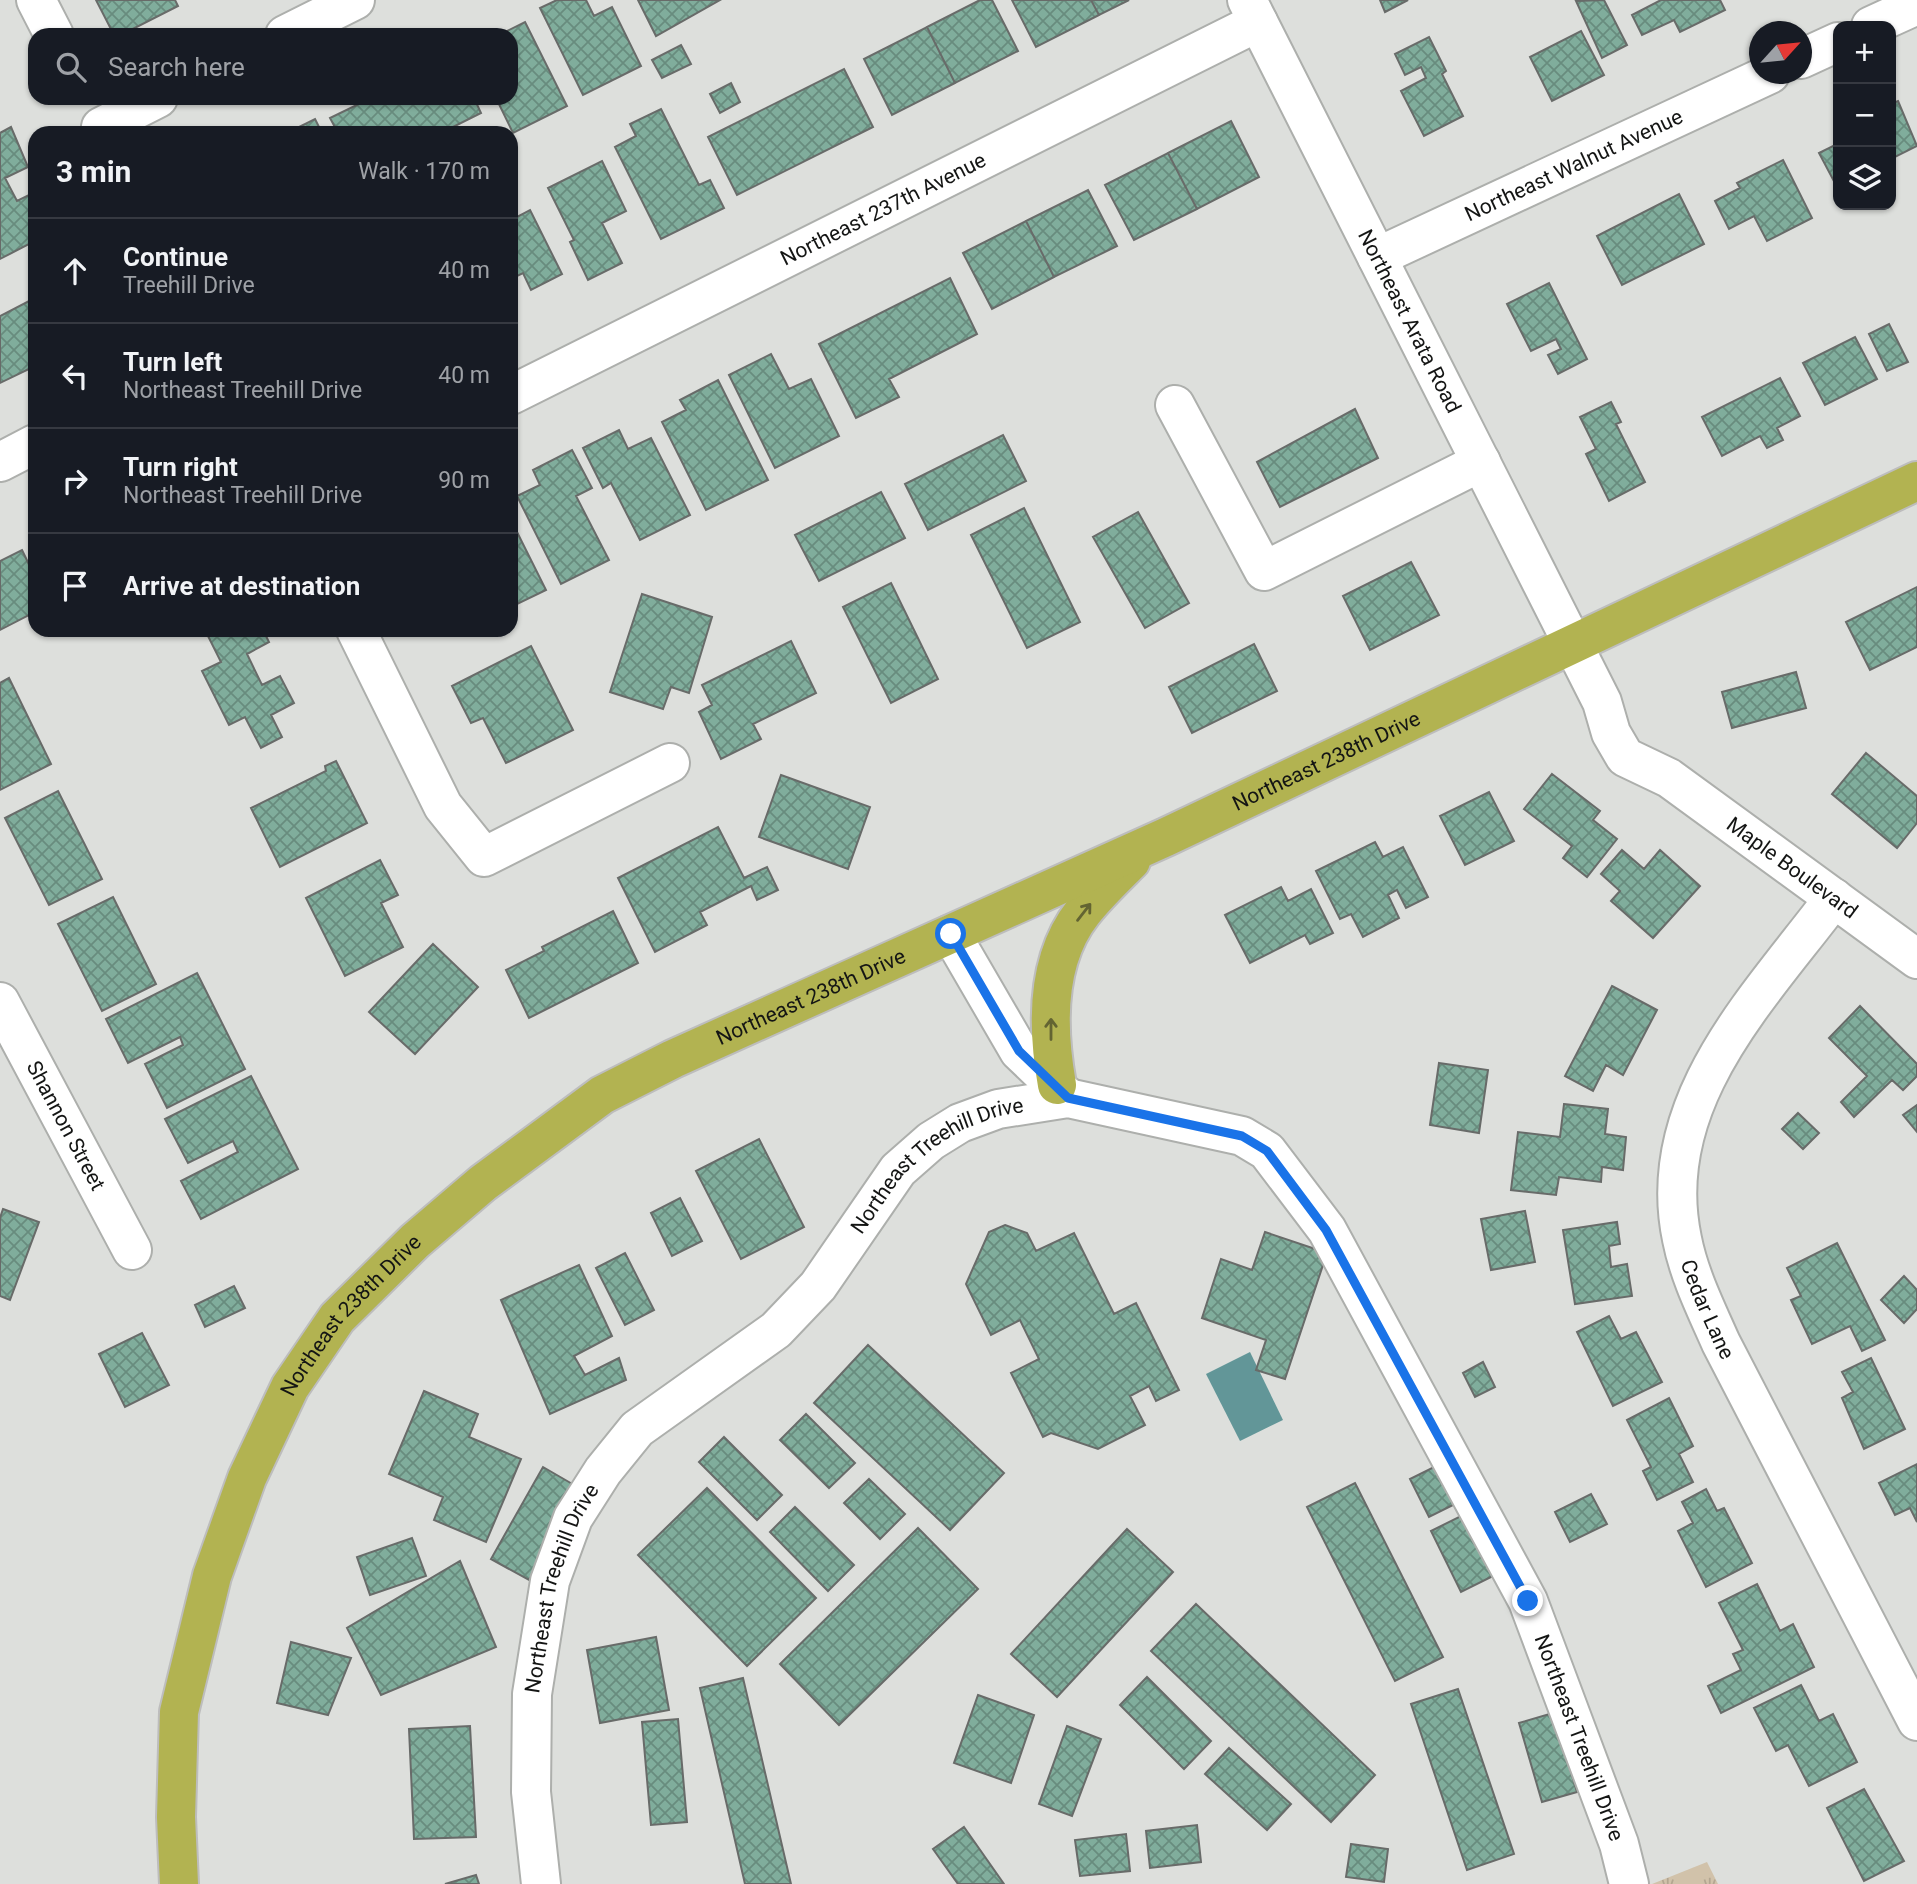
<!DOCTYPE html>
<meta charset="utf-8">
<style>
:root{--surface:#171b24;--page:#242831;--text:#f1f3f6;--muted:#9ea1a6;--line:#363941}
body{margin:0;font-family:Roboto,sans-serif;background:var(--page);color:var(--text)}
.controls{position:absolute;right:21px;top:21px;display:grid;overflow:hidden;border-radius:14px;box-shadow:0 2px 5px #0004}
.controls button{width:63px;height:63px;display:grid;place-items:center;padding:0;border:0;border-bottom:2px solid var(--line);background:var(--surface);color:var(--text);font:35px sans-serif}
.compass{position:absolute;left:1749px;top:21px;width:63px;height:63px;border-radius:50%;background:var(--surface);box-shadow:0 2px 5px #0004;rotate:63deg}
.stop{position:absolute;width:21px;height:21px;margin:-16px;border:5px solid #1a73e8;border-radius:50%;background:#fff}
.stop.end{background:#1a73e8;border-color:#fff;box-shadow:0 2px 7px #0008}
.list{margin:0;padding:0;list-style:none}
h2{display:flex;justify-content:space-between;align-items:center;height:91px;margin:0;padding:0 28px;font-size:30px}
h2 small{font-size:23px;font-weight:400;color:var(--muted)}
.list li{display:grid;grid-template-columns:46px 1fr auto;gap:21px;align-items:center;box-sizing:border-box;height:105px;padding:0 28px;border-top:2px solid var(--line)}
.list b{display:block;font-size:26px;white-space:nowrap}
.list p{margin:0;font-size:23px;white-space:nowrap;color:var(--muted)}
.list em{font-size:23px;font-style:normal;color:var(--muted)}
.icon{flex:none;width:38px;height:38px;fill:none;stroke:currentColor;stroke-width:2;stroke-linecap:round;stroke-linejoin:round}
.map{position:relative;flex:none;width:1917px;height:1884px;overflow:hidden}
.search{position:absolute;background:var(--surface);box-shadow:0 2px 5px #0004;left:28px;top:28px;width:490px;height:77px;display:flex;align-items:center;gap:18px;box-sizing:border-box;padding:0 24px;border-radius:21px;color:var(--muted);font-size:26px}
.panel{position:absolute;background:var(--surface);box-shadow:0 2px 5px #0004;left:28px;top:126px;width:490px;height:511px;border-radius:21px}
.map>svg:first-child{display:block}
.park{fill:url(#park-tufts)}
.water{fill:#629698}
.building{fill:url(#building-cross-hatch);stroke:#686b69;stroke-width:2}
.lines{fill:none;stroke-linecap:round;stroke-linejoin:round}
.minor-casing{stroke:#adafac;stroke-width:42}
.highway-casing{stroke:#bdbdbd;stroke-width:42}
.minor{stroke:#fff;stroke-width:38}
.highway{stroke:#b2b351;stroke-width:38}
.oneway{stroke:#636432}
.route{stroke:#1a73e8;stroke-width:9}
.labels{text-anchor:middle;stroke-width:5;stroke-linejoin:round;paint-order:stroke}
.street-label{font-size:21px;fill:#141514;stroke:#eaecea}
</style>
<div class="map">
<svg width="1917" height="1884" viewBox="0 0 1917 1884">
<defs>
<pattern id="park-tufts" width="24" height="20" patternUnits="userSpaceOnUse" patternTransform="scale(1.75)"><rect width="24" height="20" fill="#d1c2aa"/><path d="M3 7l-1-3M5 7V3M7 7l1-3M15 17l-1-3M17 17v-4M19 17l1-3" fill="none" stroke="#b3a691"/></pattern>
<pattern id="building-cross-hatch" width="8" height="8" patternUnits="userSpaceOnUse" patternTransform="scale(1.75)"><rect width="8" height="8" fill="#80ad9c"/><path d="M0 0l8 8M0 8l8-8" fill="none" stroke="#688c7e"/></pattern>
</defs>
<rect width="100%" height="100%" fill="#dddfdc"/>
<path class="park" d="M1707,1862l11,22h-66z"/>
<path class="water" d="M1250,1352l33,68 -43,21 -34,-67z"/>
<path class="building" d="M96,0h79l3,6 -57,29h-7z
M557,0h29l8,16 18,-9 29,59 -58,29 -43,-87z
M638,0h82l-64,36z
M980,0h12l26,51 -63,32 -28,-56z
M1012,0h79l8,15 -63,32z
M1091,0h38l-30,15z
M1380,0h28l-23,12z
M1604,0l23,45 -25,13 -26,-57z
M1661,0h59l5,10 -45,22 -6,-12 -32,15 -10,-20z
M525,22l42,84 -54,27 -17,-35h15v-63h-12z
M927,27l28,56 -63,32 -28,-56z
M1581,31l23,44 -52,26 -22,-44z
M1429,37l17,34 -4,3 21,42 -39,20 -23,-45 25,-13 -5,-11 -16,8 -10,-21z
M681,45l10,19 -29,14 -10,-18z
M844,69l29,58 -136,68 -29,-58z
M731,83l9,19 -20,11 -10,-19z
M371,98h103l7,15 -40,20h-103l-8,-15z
M1898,101l19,45 -26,13v-55z
M661,109l38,76 11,-5 14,28 -63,31 -46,-92 21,-11 -6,-12z
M315,119l7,14h-35z
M1231,121l28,56 -62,32 -29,-56z
M11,127l17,40 -23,11 12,23 18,-9v49l-35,18v-126z
M1835,145l3,6 -1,36 -18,-34z
M1168,153l29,56 -63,31 -29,-55z
M1783,160l29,58 -45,23 -13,-25 -25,13 -14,-28 25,-13 -3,-5z
M602,161l24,50 -24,12 20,40 -34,17 -18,-38 4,-2 -26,-52z
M1088,190l29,56 -63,31 -28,-56z
M1679,194l25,50 -82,41 -25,-49z
M530,210l32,64 -31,16 -8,-17 -12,6v-59z
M1026,221l28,56 -62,32 -29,-56z
M950,278l27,56 -88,45 10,18 -43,21 -37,-74z
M1549,283l38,76 -29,15 -10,-19 13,-6 -5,-10 -25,12 -24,-47z
M35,298v68l-35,17v-67z
M1889,324l19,38 -21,9 -18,-37z
M1855,337l22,42 -52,26 -22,-42z
M771,354l18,35 22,-10 28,57 -64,32 -46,-93z
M1780,378l20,38 -23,12 6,12 -16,8 -7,-12 -38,20 -20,-39z
M718,380l50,100 -62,30 -44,-88 24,-12 -6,-10z
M1611,402l10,20 -5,2 29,58 -36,19 -23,-47 10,-5 -16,-32z
M1355,409l23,49 -98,49 -23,-45z
M619,430l9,19 23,-11 39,77 -50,25 -29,-57 -8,5 -20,-40z
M1003,435l23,46 -98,49 -23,-46z
M1003,435l23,46 -98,49 -23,-46z
M572,450l20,38 -16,8 33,64 -48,24 -44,-88 23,-11 -7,-15z
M881,492l24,46 -86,43 -24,-46z
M1024,508l56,114 -53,26 -56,-113z
M1024,508l56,114 -53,26 -56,-113z
M1138,512l51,91 -44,25 -52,-91z
M511,520l35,70 -35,17z
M22,550l13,27v35l-35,18v-69z
M1411,562l28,53 -69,35 -27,-54z
M891,583l47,96 -47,24 -48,-96z
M1917,587v60l-47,23 -24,-48z
M642,594l70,23 -23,76 -18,-6 -8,22 -53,-17z
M205,630h58l6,12 -22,12 15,31 18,-9 14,27 -23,12 11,22 -21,11 -16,-31 -16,8 -27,-54 19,-9z
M791,641l25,52 -63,31 8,15 -40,20 -22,-47 13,-7 -10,-20z
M1254,644l23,47 -85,42 -23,-46z
M531,646l42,84 -67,33 -23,-45 -12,5 -19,-37z
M1796,672l10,36 -74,20 -10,-36z
M9,678l42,86 -51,26v-107z
M1866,753l51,43v27l-20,25 -65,-54z
M336,761l31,62 -87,44 -29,-59 75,-37 -1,-5z
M1552,774l48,37 -7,9 24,19 -30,38 -24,-19 9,-12 -48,-37z
M781,775l89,32 -22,62 -89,-32z
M58,791l44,88 -53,26 -44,-87z
M1489,792l25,49 -49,24 -25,-49z
M718,827l26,51 23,-11 11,23 -21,10 -6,-14 -51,26 7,13 -52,27 -37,-74z
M1375,842l8,15 20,-10 25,50 -22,11 -9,-18 -9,5 11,23 -36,19 -12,-23 -11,5 -24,-48z
M1622,850l22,19 16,-19 40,36 -47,52 -42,-37 9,-10 -19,-17z
M380,860l18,35 -17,8 22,44 -58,29 -39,-78z
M1281,887l7,14 23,-12 22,44 -23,11 -5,-9 -55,28 -25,-48z
M113,897l43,87 -54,27 -44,-87z
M613,911l25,52 -109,55 -23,-48 38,-19 -2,-4z
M433,944l45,43 -63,67 -46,-42z
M197,973l48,96 -78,39 -22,-44 38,-19 -3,-8 -52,26 -22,-44z
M1612,986l45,24 -34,65 -17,-10 -13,26 -28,-15z
M1860,1006l57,58v12l-14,14 -11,-10 -38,37 -13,-15 26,-26 -38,-38z
M1439,1063l49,7 -9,63 -49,-8z
M251,1076l47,93 -97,50 -20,-38 57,-29 -5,-11 -45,22 -23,-44z
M1564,1104l44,5 -3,25 21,3 -3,33 -21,-3 -1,15 -42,-5 -3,18 -45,-5 7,-58 42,5z
M1917,1105v27l-14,-17z
M1798,1113l21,20 -16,16 -21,-20z
M759,1139l45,88 -63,32 -45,-88z
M680,1198l22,43 -30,15 -21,-43z
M3,1209l36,13 -29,78 -10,-4v-78z
M1525,1211l10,51 -44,8 -10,-51z
M1617,1222l3,22 -11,2 2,21 16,-3 5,32 -57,8 -12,-74z
M1005,1225l22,8 9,18 38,-18 40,81 22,-11 43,87 -23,11 -7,-15 -19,10 15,29 -47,24 -47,-16 -8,4 -32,-64 28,-14 -19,-39 -29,15 -25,-51 23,-52z
M1265,1232l62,21 -42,126 -29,-9 10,-30 -64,-22 19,-59 31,11z
M1837,1243l48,97 -23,11 -12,-25 -38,18 -21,-44 10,-4 -14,-28z
M625,1253l29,57 -29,15 -29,-57z
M579,1265l33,71 -38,20 11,19 34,-17 7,22 -76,34 -49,-114z
M1904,1276l13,14v19l-13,14 -23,-23z
M234,1286l11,22 -40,19 -10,-22z
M1609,1316l12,23 15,-7 26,50 -49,24 -36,-74z
M142,1333l27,52 -44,22 -26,-53z
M868,1345l136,128 -54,57 -136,-127z
M1871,1358l34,71 -41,20 -22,-51 11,-6 -11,-20z
M1483,1362l12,25 -20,10 -12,-24z
M424,1391l54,23 -9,23 52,22 -35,83 -52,-22 9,-23 -54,-23z
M1669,1398l24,48 -14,8 14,28 -36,18 -14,-29 8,-4 -24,-47z
M806,1414l49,49 -26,25 -49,-48z
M724,1437l58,58 -25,25 -58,-58z
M1917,1464v58l-7,-14 -15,7 -16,-32z
M1436,1466l19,38 -26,13 -19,-38z
M543,1467l38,22 -52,91 -38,-21z
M869,1479l36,35 -25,25 -36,-36z
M1355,1483l88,174 -48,24 -88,-174z
M707,1488l109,110 -69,68 -109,-111z
M1706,1489l11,22 7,-3 28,55 -46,24 -28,-56 15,-8 -11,-21z
M1591,1494l16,30 -37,18 -15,-30z
M795,1507l59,58 -26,26 -58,-59z
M1463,1515l30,61 -32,16 -30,-61z
M918,1528l60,61 -139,136 -59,-61z
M1127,1529l46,43 -116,125 -46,-43z
M412,1538l14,38 -56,19 -13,-38z
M460,1561l36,86 -115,48 -34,-67z
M1757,1584l23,47 13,-7 21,43 -93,46 -13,-27 33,-16 -8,-16 10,-4 -24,-47z
M1196,1604l179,171 -44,47 -180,-171z
M656,1637l13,73 -69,13 -13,-73z
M291,1642l60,16 -23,57 -51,-12z
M1147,1677l64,64 -27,28 -64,-64z
M743,1678l48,206h-46l-45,-196z
M1801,1685l18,36 14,-7 24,48 -48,24 -21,-41 -12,6 -22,-43z
M1458,1689l56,165 -47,16 -56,-166z
M978,1695l56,20 -23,68 -57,-20z
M1553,1713l24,79 -35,10 -23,-79z
M678,1719l9,103 -36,3 -9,-103z
M470,1726l6,111 -62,2 -5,-110z
M1067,1726l34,13 -29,77 -33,-12z
M1229,1748l62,56 -24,26 -62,-56z
M1864,1789l40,72 -40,20 -37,-73z
M1197,1825l4,37 -51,6 -4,-37z
M964,1827l40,57h-46l-25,-35z
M1126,1834l4,37 -50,5 -5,-36z
M1351,1844l37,5 -4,33 -38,-5z
M476,1875l3,9h-34z"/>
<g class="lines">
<defs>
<g id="minor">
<path d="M36,0l18,35"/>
<path id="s1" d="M1247,0l355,702 9,31 14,24 44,21 248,181"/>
<path d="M1871,26l46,-21"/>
<path d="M285,35l70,-35"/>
<path d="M1801,59l37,-17"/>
<path d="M101,127l57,-29"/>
<path id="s2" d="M1377,257l393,-183"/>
<path id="s3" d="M511,395l747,-373"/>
<path d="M1175,405l89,166 217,-109"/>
<path d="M0,462l35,-18"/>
<path d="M356,630l87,176 41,51 186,-94"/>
<path id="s4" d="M1834,898c-75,100 -181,204 -152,341 7,36 24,70 39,104l196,378"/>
<path d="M951,934l68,117 49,47"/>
<path id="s5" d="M0,1002l132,248"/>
<path id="s6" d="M541,1884l-10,-92 1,-98 18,-113 23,-63 30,-47 34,-42 139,-99 42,-44 80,-116 33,-29 29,-18 38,-14 70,-11 174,38 25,15 60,79 201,371 91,243 10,40"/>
</g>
<g id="highway">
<path d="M1057,1085c-10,-56 -12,-125 26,-173 14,-18 32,-35 48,-51"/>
<path id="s7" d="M179,1884l-3,-67 3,-105 33,-136 35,-98 43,-91 47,-69 78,-77 68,-58 119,-88 71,-36 493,-222 751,-356"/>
</g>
</defs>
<use href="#minor" class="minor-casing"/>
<use href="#highway" class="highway-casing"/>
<use href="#minor" class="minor"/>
<use href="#highway" class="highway"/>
</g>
<defs><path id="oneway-shaft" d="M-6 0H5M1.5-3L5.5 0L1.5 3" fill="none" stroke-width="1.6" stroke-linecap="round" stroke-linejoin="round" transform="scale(1.75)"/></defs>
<g class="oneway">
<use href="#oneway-shaft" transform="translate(1084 912) rotate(-52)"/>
<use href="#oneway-shaft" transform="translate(1051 1029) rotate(-90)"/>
</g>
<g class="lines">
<path class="route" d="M951,934l68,117 49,47 174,38 25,15 59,79 202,371"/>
</g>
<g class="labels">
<g class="street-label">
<text dy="7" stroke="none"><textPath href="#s2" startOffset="217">Northeast Walnut Avenue</textPath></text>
<text dy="7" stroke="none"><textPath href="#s3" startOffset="416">Northeast 237th Avenue</textPath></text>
<text dy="7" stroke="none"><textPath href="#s1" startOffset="360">Northeast Arata Road</textPath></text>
<text dy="7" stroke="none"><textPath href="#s7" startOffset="1745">Northeast 238th Drive</textPath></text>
<text dy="7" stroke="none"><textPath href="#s1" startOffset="1048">Maple Boulevard</textPath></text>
<text dy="7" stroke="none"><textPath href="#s7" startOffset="1178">Northeast 238th Drive</textPath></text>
<text dy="7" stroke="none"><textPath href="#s5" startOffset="140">Shannon Street</textPath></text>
<text dy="7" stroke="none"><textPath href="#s6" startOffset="889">Northeast Treehill Drive</textPath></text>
<text dy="7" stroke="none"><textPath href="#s4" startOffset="462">Cedar Lane</textPath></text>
<text dy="7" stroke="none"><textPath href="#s7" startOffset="611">Northeast 238th Drive</textPath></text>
<text dy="7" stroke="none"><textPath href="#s6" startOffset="301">Northeast Treehill Drive</textPath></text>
<text dy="7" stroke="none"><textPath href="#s6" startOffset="1918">Northeast Treehill Drive</textPath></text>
</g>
</g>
</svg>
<div class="controls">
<button>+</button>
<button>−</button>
<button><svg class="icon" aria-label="layers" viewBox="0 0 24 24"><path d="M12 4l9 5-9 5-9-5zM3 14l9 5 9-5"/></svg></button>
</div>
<svg class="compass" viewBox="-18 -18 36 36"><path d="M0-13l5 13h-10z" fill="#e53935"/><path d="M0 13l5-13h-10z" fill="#9ea1a6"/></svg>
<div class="stop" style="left:951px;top:934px"></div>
<div class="stop end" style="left:1528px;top:1601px"></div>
<div class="search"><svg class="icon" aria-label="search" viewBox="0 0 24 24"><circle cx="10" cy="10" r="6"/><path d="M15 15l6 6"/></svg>Search here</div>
<section class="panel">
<h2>3 min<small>Walk · 170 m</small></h2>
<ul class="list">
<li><svg class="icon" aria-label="ahead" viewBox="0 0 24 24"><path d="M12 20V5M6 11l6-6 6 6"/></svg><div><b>Continue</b><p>Treehill Drive</p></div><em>40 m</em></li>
<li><svg class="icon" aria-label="left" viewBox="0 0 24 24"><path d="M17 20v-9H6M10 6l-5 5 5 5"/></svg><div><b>Turn left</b><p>Northeast Treehill Drive</p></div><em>40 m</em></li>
<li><svg class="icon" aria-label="right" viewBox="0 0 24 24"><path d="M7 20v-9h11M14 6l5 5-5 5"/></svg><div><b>Turn right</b><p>Northeast Treehill Drive</p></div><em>90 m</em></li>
<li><svg class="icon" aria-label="arrive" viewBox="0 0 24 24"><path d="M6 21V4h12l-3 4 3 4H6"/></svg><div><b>Arrive at destination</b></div></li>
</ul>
</section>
</div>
